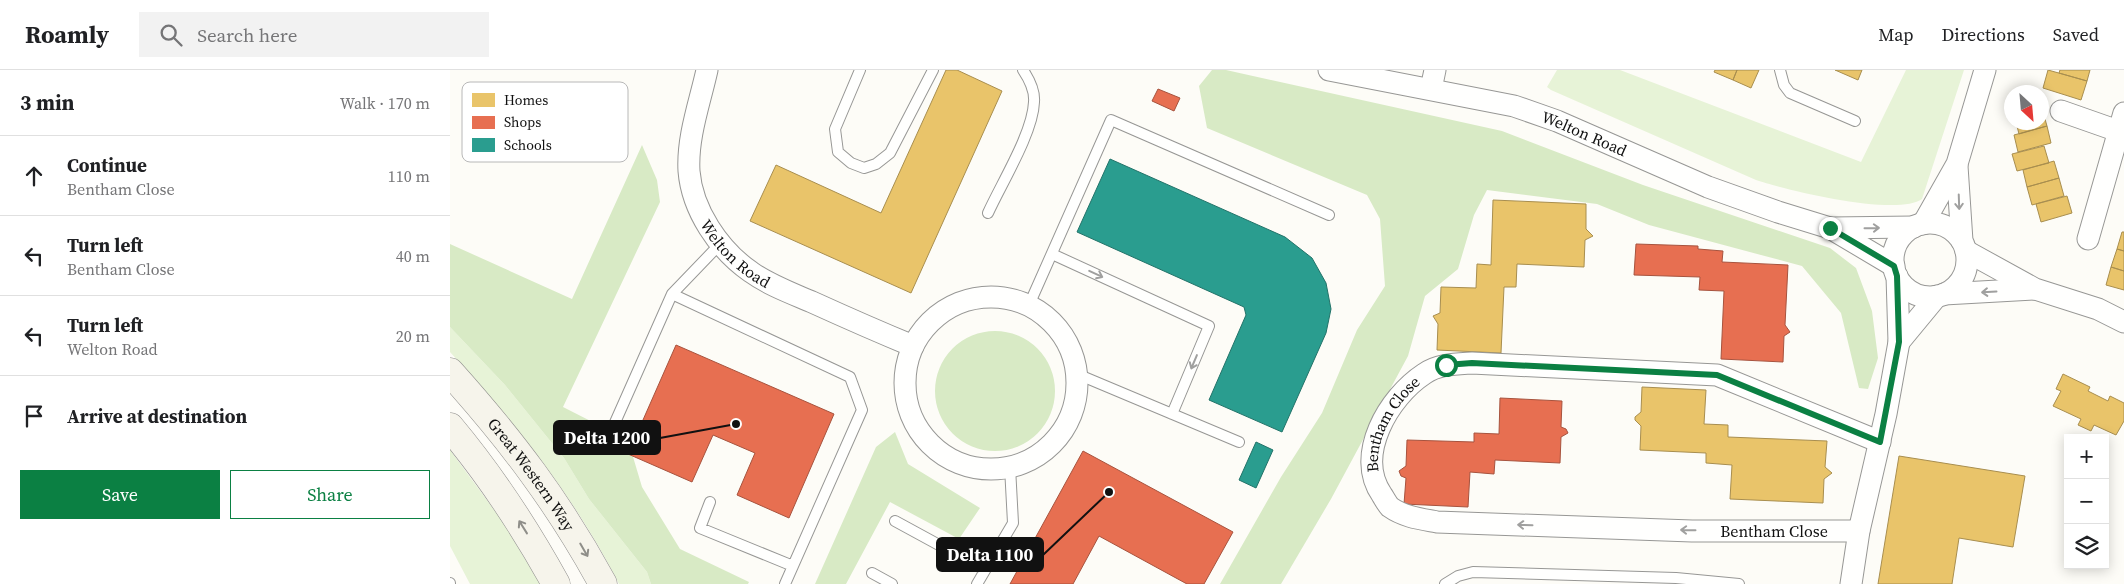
<!DOCTYPE html>
<meta charset="utf-8">
<style>
:root{--surface:#fff;--page:#f2f2f2;--text:#202124;--muted:#757577;--line:#e0e0e0;--accent:#0b8043}
body{margin:0;font-family:"Source Serif 4",serif;background:var(--page);color:var(--text)}
.controls{position:absolute;right:15px;bottom:15px;display:grid;overflow:hidden;border-radius:0px;box-shadow:0 2px 12px #0003}
.controls button{width:45px;height:45px;display:grid;place-items:center;padding:0;border:0;border-bottom:1px solid var(--line);background:var(--surface);color:var(--text);font:25px sans-serif}
.compass{position:absolute;left:1554px;top:15px;width:45px;height:45px;border-radius:50%;background:var(--surface);box-shadow:0 2px 12px #0003;rotate:154deg}
.stop{position:absolute;width:15px;height:15px;margin:-11px;border:4px solid #0b8043;border-radius:50%;background:#fff}
.stop.end{background:#0b8043;border-color:#fff;box-shadow:0 1px 5px #0008}
.list{margin:0;padding:0;list-style:none}
h2{display:flex;justify-content:space-between;align-items:center;height:65px;margin:0;padding:0 20px;font-size:21px}
h2 small{font-size:16px;font-weight:400;color:var(--muted)}
.list li{display:grid;grid-template-columns:32px 1fr auto;gap:15px;align-items:center;box-sizing:border-box;height:80px;padding:0 20px;border-top:1px solid var(--line)}
.list b{display:block;font-size:19px;white-space:nowrap}
.list p{margin:0;font-size:16px;white-space:nowrap;color:var(--muted)}
.list em{font-size:16px;font-style:normal;color:var(--muted)}
.actions{display:flex;gap:10px;padding:15px 20px}
.actions a{flex:1;padding:11px 0;border:1px solid var(--accent);border-radius:0px;text-align:center;font-size:18px;color:var(--accent)}
.actions .main{background:var(--accent);color:#fff}
.icon{flex:none;width:28px;height:28px;fill:none;stroke:currentColor;stroke-width:2;stroke-linecap:round;stroke-linejoin:round}
.map{position:relative;flex:none;width:1674px;height:514px;overflow:hidden}
header{display:flex;align-items:center;gap:30px;box-sizing:border-box;height:70px;padding:0 25px;background:var(--surface);border-bottom:1px solid var(--line)}
header strong{font-size:24px}
nav{display:flex;gap:28px;margin-inline-start:auto;font-size:18px}
.search{width:350px;height:45px;background:var(--page);display:flex;align-items:center;gap:12px;box-sizing:border-box;padding:0 18px;border-radius:0px;color:var(--muted);font-size:19px}
main{display:flex}
aside{flex:1;background:var(--surface)}
.map>svg:first-child{display:block}
.green{fill:#e7f3d7}
.forest{fill:#d8eac5}
.homes{fill:#e9c46a;stroke:#a88e4f}
.shops{fill:#e76f51;stroke:#a7533e}
.schools{fill:#2a9d8f;stroke:#227369}
.lines{fill:none;stroke-linecap:round;stroke-linejoin:round}
.service-casing{stroke:#979795;stroke-width:12}
.minor-casing{stroke:#979795;stroke-width:23}
.secondary-casing{stroke:#8e8d8b;stroke-width:29}
.service{stroke:#fffffe;stroke-width:10}
.minor{stroke:#fffffe;stroke-width:21}
.secondary{stroke:#f6f4eb;stroke-width:28}
.oneway{stroke:#a0a09f}
.oneway2{stroke:#8f8e89}
.route{stroke:#0b8043;stroke-width:6}
.labels{text-anchor:middle;stroke-width:5;stroke-linejoin:round;paint-order:stroke}
.street-label{font-size:16px;fill:#111;stroke:#fff}
.key{fill:#fff;stroke:#b8b8b8;stroke-width:1}
.key-label{font-size:14px;fill:#111}
.leader{fill:none;stroke:#111;stroke-width:2}
.callout-dot{fill:#111;stroke:#fff;stroke-width:2}
.callout{fill:#111;stroke:#111;stroke-width:2}
.callout-label{font-size:18px;text-anchor:middle;font-weight:bold;fill:#fff}
</style>
<header>
<strong>Roamly</strong>
<div class="search"><svg class="icon" aria-label="search" viewBox="0 0 24 24"><circle cx="10" cy="10" r="6"/><path d="M15 15l6 6"/></svg>Search here</div>
<nav><a>Map</a><a>Directions</a><a>Saved</a></nav>
</header>
<main>
<aside>
<h2>3 min<small>Walk · 170 m</small></h2>
<ul class="list">
<li><svg class="icon" aria-label="ahead" viewBox="0 0 24 24"><path d="M12 20V5M6 11l6-6 6 6"/></svg><div><b>Continue</b><p>Bentham Close</p></div><em>110 m</em></li>
<li><svg class="icon" aria-label="left" viewBox="0 0 24 24"><path d="M17 20v-9H6M10 6l-5 5 5 5"/></svg><div><b>Turn left</b><p>Bentham Close</p></div><em>40 m</em></li>
<li><svg class="icon" aria-label="left" viewBox="0 0 24 24"><path d="M17 20v-9H6M10 6l-5 5 5 5"/></svg><div><b>Turn left</b><p>Welton Road</p></div><em>20 m</em></li>
<li><svg class="icon" aria-label="arrive" viewBox="0 0 24 24"><path d="M6 21V4h12l-3 4 3 4H6"/></svg><div><b>Arrive at destination</b></div></li>
</ul>
<div class="actions"><a class="main">Save</a><a>Share</a></div>
</aside>
<div class="map">
<svg width="1674" height="514" viewBox="0 0 1674 514">
<rect width="100%" height="100%" fill="#fdfcf7"/>
<path class="green" d="M1107,0h63l241,92 45,-92h58l-42,129c-25,18 -136,-9 -166,-19l-205,-90 -4,-3z
M0,257l55,58 59,73 25,41 58,73 4,12h-32c-44,-87 -104,-161 -169,-232z
M0,380l53,72 37,62h-70l-20,-38z"/>
<path class="forest" d="M762,0h14l276,61 141,54 187,63 26,20 16,43 6,47 -10,31 -9,-1 -18,-75 -39,-47 -153,-41 -52,-21 -110,-14 -13,25 -16,54 -33,27 -17,60 -77,143 -50,85h-61l61,-107 41,-64 35,-83 28,-44 -5,-67 -13,-24 -160,-67 -8,-42z
M192,75l15,35 3,22 -97,205 65,33 14,47 38,62 69,33 -1,2h-97l-4,-12 -58,-73 -25,-41 -59,-73 -55,-58v-83l122,55z
M485 321a60 60 0 1 1 120 0a60 60 0 1 1-120 0Z
M445,362l13,32 72,44 -21,31 -69,-37 -44,82h-31l61,-137z"/>
<path class="homes" d="M496,0h11l45,21 -91,202 -161,-72 26,-56 105,48z
M1265,0h22l-4,10 -19,-8z
M1287,0h22l-8,18 -18,-8z
M1385,0h27l-4,10z
M1598,0l39,11 -6,19 -38,-12z
M1610,0h30l-3,11 -28,-8z
M1592,39l5,17 -28,8 -3,-12h26z
M1597,56l4,17 -33,9 -4,-17z
M1594,76l5,17 -32,8 -5,-17z
M1604,91l5,17 -32,9 -4,-17z
M1609,108l5,18 -32,9 -5,-18z
M1617,126l5,17 -31,9 -5,-18z
M1043,130l93,4v25l7,7 -8,4 -1,27 -67,-3 -1,23h-12l-3,66 -64,-3 1,-26 -5,-8 7,-3 1,-26 35,1 1,-24 14,1z
M1672,162h2v19l-7,-2z
M1667,179l7,2v20l-13,-4z
M1661,197l13,4v19l-18,-5z
M1613,304l27,13 -2,4 20,10 2,-5 14,7v18l-8,14 -22,-10 -3,6 -13,-6 3,-6 -28,-13 8,-15 -5,-2z
M1192,317l64,3 -2,34 24,1v12l99,4 -2,26 7,6 -8,6 -1,24 -93,-4 2,-34 -26,-2v-10l-66,-3 1,-24 -6,-6v-3l6,-5z
M1449,386l126,20 -12,71 -54,-9 -7,46h-74z"/>
<path class="shops" d="M708,19l22,9 -6,13 -22,-10z
M1186,174l62,2v3l25,2 -1,11 66,3 -3,60 5,7 -6,4 -1,26 -62,-3 3,-68 -25,-1 1,-13 -66,-2z
M226,275l158,69 -45,104 -52,-23 18,-42 -42,-18 -21,47 -64,-28z
M1050,328l62,3 -1,26 5,2 2,4 -7,4 -1,26 -65,-3 -1,14 -24,-2 -2,35 -64,-3 2,-26 -5,-2 -2,-5 7,-5 1,-26 67,2v-9l25,1z
M633,381l150,81 -29,52h-17l-88,-48 -26,48h-63z"/>
<path class="schools" d="M660,89l175,78 27,21 14,25 5,26 -5,24 -44,99 -73,-32 37,-85 -2,-8 -167,-75z
M806,372l17,8 -17,38 -17,-8z"/>
<g class="lines">
<defs>
<path id="service" d="M410,0l-25,59 3,23 13,11 13,5 12,-4 14,-11 43,-83
M1330,0l4,15 6,8 65,28
M538,143c13,-29 45,-80 46,-111 1,-11 -5,-23 -11,-32
M602,184l157,72 -37,88
M222,224l178,83 12,33 -77,174
M579,235l82,-185 218,95
M627,304l162,68
M163,357l59,-133 49,-51
M260,432l-10,26 93,38
M445,451l90,49
M422,503l20,11
M0,513v1
M527,514l36,-61 -3,-56
M995,514l13,-8 15,-4 203,6 63,6"/>
<g id="minor">
<path id="s1" d="M257,0c-7,32 -20,67 -18,101 3,39 30,79 62,101 18,13 40,21 61,30 33,15 67,30 101,44"/>
<path id="s2" d="M879,0l185,36 43,15 151,66 70,25 52,16 64,38"/>
<path d="M981,19l4,-19"/>
<path d="M1611,41l57,20"/>
<path d="M1507,96l5,75"/>
<circle cx="1480" cy="190" r="37"/>
<path d="M1473,154l34,-60 28,-94"/>
<path d="M1380,158l84,-1"/>
<path d="M1638,169l36,-126"/>
<path d="M1516,181l69,38 63,20 26,13"/>
<path d="M1494,224l90,-5"/>
<circle cx="541" cy="313" r="86"/>
<path d="M1449,272l38,-46"/>
<path id="s3" d="M1409,461h-167l-255,-9c-16,-3 -33,-5 -47,-15 -3,-3 -6,-9 -8,-12 -28,-40 7,-98 42,-121 14,-10 32,-10 48,-11l245,12 163,67"/>
<path d="M1401,514l8,-53 27,-117 13,-72 -2,-66"/>
</g>
<g id="secondary">
<path id="s4" d="M0,302c61,68 109,131 153,212"/>
<path d="M0,357c41,49 75,101 106,157"/>
</g>
</defs>
<use href="#service" class="service-casing"/>
<use href="#minor" class="minor-casing"/>
<use href="#secondary" class="secondary-casing"/>
<use href="#service" class="service"/>
<use href="#minor" class="minor"/>
<use href="#secondary" class="secondary"/>
</g>
<defs><path id="oneway-shaft" d="M-6 0H5M1.5-3L5.5 0L1.5 3" fill="none" stroke-width="1.6" stroke-linecap="round" stroke-linejoin="round" transform="scale(1.25)"/></defs>
<g class="oneway">
<use href="#oneway-shaft" transform="translate(1509 132) rotate(88)"/>
<use href="#oneway-shaft" transform="translate(1422 158) rotate(-1)"/>
<use href="#oneway-shaft" transform="translate(646 204) rotate(25)"/>
<use href="#oneway-shaft" transform="translate(1539 222) rotate(177)"/>
<use href="#oneway-shaft" transform="translate(744 292) rotate(113)"/>
<use href="#oneway-shaft" transform="translate(1075 455) rotate(-178)"/>
<use href="#oneway-shaft" transform="translate(1238 460) rotate(-179)"/>
</g>
<g class="oneway2">
<use href="#oneway-shaft" transform="translate(73 457) rotate(-122)"/>
<use href="#oneway-shaft" transform="translate(134 480) rotate(60)"/>
</g>
<g class="lines">
<path class="route" d="M996,295l26,-2 245,12 163,67 19,-100 -2,-66 -3,-10 -64,-38"/>
</g>
<g class="labels">
<g class="street-label">
<text dy="6" stroke="none"><textPath href="#s2" startOffset="264">Welton Road</textPath></text>
<text dy="6" stroke="none"><textPath href="#s1" startOffset="201">Welton Road</textPath></text>
<text dy="6" stroke="none"><textPath href="#s3" startOffset="565">Bentham Close</textPath></text>
<text dy="6" stroke="none"><textPath href="#s4" startOffset="131">Great Western Way</textPath></text>
<text x="1324" y="467">Bentham Close</text>
</g>
</g>
<rect x="12" y="12" width="166" height="80" rx="8" class="key"/>
<rect x="22" y="23" width="23" height="14" fill="#e9c46a"/>
<rect x="22" y="46" width="23" height="13" fill="#e76f51"/>
<rect x="22" y="68" width="23" height="14" fill="#2a9d8f"/>
<g class="key-label">
<text x="54" y="35">Homes</text>
<text x="54" y="57">Shops</text>
<text x="54" y="80">Schools</text>
</g>
<path class="leader" d="M286 354L210 368M659 422L593 485"/>
<g class="callout-dot">
<circle cx="286" cy="354" r="5"/>
<circle cx="659" cy="422" r="5"/>
</g>
<g class="callout">
<rect x="104" y="351" width="106" height="33" rx="5"/>
<rect x="487" y="468" width="106" height="33" rx="5"/>
</g>
<g class="callout-label">
<text x="157" y="374">Delta 1200</text>
<text x="540" y="491">Delta 1100</text>
</g>
</svg>
<div class="controls">
<button>+</button>
<button>−</button>
<button><svg class="icon" aria-label="layers" viewBox="0 0 24 24"><path d="M12 4l9 5-9 5-9-5zM3 14l9 5 9-5"/></svg></button>
</div>
<svg class="compass" viewBox="-18 -18 36 36"><path d="M0-13l5 13h-10z" fill="#e53935"/><path d="M0 13l5-13h-10z" fill="#757577"/></svg>
<div class="stop" style="left:996px;top:295px"></div>
<div class="stop end" style="left:1380px;top:158px"></div>
</div>
</main>
